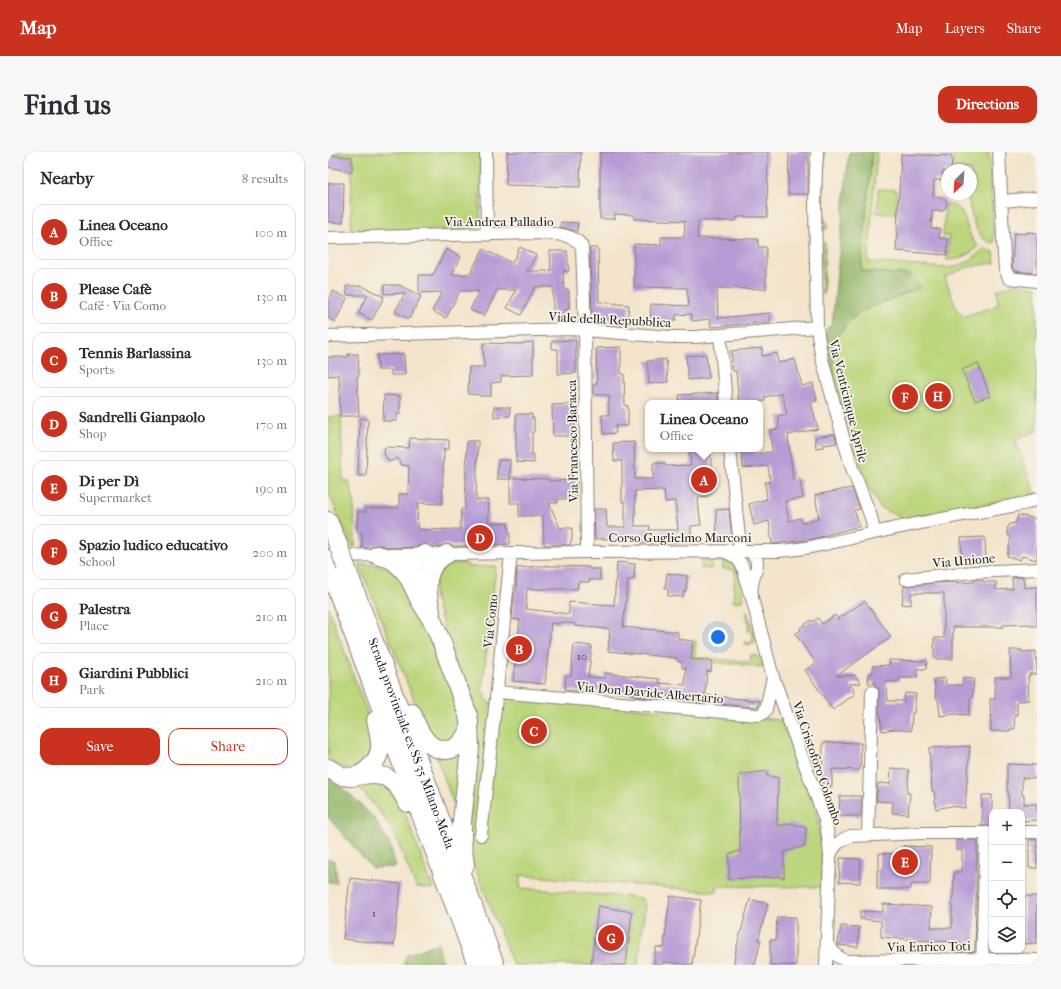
<!DOCTYPE html>
<meta charset="utf-8">
<style>
:root{--surface:#fff;--page:#f7f7f7;--text:#2b2b33;--muted:#7c7c81;--line:#e1e1e2;--accent:#c8321e}
body{margin:0;font-family:"IM FELL French Canon",serif;background:var(--page);color:var(--text)}
.controls{position:absolute;right:12px;bottom:12px;display:grid;overflow:hidden;border-radius:8px;box-shadow:0 1px 3px #0004}
.controls button{width:36px;height:36px;display:grid;place-items:center;padding:0;border:0;border-bottom:1px solid var(--line);background:var(--surface);color:var(--text);font:20px sans-serif}
.compass{position:absolute;left:613px;top:12px;width:36px;height:36px;border-radius:50%;background:var(--surface);box-shadow:0 1px 3px #0004;rotate:205deg}
.you{position:absolute;left:390px;top:485px;width:14px;height:14px;margin:-10px;border:3px solid #fff;border-radius:50%;background:#1a73e8;box-shadow:0 0 0 6px #1a73e833}
.badge{display:grid;place-items:center;width:26px;height:26px;border-radius:50%;background:var(--accent);color:#fff;font-size:13px;font-weight:700}
.pin{position:absolute;translate:-50% -50%;border:2px solid #fff;box-shadow:0 1px 4px #0006}
.popup{position:absolute;left:317px;top:248px;width:118px;height:52px;box-sizing:border-box;display:grid;place-content:center;border-radius:8px;background:var(--surface);filter:drop-shadow(0 1px 3px #0005);font-size:13px;white-space:nowrap;color:var(--muted)}
.popup b{font-size:15px;color:var(--text)}
.popup::after{content:'';position:absolute;left:50%;top:100%;margin-left:-8px;border:8px solid transparent;border-top-color:var(--surface)}
.list{margin:0;padding:0;list-style:none}
h2{display:flex;justify-content:space-between;align-items:center;height:52px;margin:0;padding:0 16px;font-size:17px}
h2 small{font-size:13px;font-weight:400;color:var(--muted)}
.list li{display:grid;grid-template-columns:26px 1fr auto;gap:12px;align-items:center;box-sizing:border-box;height:56px;margin:0 8px 8px;padding:0 8px;border:1px solid var(--line);border-radius:12px}
.list b{display:block;font-size:15px;white-space:nowrap}
.list p{margin:0;font-size:13px;white-space:nowrap;color:var(--muted)}
.list em{font-size:13px;font-style:normal;color:var(--muted)}
.actions{display:flex;gap:8px;padding:12px 16px}
.actions a{flex:1;padding:9px 0;border:1px solid var(--accent);border-radius:12px;text-align:center;font-size:14px;color:var(--accent)}
.actions .main{background:var(--accent);color:#fff}
.icon{flex:none;width:22px;height:22px;fill:none;stroke:currentColor;stroke-width:2;stroke-linecap:round;stroke-linejoin:round}
.map{position:relative;flex:none;width:709px;height:813px;overflow:hidden;border-radius:12px}
header{display:flex;align-items:center;gap:24px;box-sizing:border-box;height:56px;padding:0 20px;background:var(--accent);color:#fff}
header strong{font-size:19px}
nav{display:flex;gap:22px;margin-inline-start:auto;font-size:14px}
.intro{display:flex;align-items:center;justify-content:space-between;box-sizing:border-box;height:96px;padding:0 24px}
h1{margin:0;font-size:28px}
.button{padding:10px 18px;border-radius:12px;background:var(--accent);color:#fff;font-size:14px;font-weight:700}
main{display:flex;gap:24px;padding:0 24px}
aside{flex:1;background:var(--surface);border-radius:12px;box-shadow:0 1px 3px #0004}
.map>svg:first-child{display:block}
.green{fill:#bbd67b;stroke:#6c794c}
.forest{fill:#94b76b;stroke:#586a44}
.building{fill:#b69cd5;fill-rule:evenodd}
.lines{fill:none;stroke-linecap:round;stroke-linejoin:round}
.minor-casing{stroke:#888074;stroke-width:14}
.highway-casing{stroke:#888074;stroke-width:20}
.minor{stroke:#fff;stroke-width:12}
.highway{stroke:#fff;stroke-width:18}
.highway-bridge-casing{stroke:#888074;stroke-width:20;stroke-linecap:butt}
.highway-bridge{stroke:#fff;stroke-width:18}
.labels{text-anchor:middle;stroke-width:3.5;stroke-linejoin:round;paint-order:stroke}
.number-label{font-size:11px;fill:#423c4a}
.street-label{font-size:13px;fill:#1c1c1c;stroke:#f7f3e8}
</style>
<header>
<strong>Map</strong>
<nav><a>Map</a><a>Layers</a><a>Share</a></nav>
</header>
<div class="intro"><h1>Find us</h1><a class="button">Directions</a></div>
<main>
<aside>
<h2>Nearby<small>8 results</small></h2>
<ul class="list">
<li><span class="badge">A</span><div><b>Linea Oceano</b><p>Office</p></div><em>100 m</em></li>
<li><span class="badge">B</span><div><b>Please Cafè</b><p>Café · Via Como</p></div><em>130 m</em></li>
<li><span class="badge">C</span><div><b>Tennis Barlassina</b><p>Sports</p></div><em>130 m</em></li>
<li><span class="badge">D</span><div><b>Sandrelli Gianpaolo</b><p>Shop</p></div><em>170 m</em></li>
<li><span class="badge">E</span><div><b>Di per Dì</b><p>Supermarket</p></div><em>190 m</em></li>
<li><span class="badge">F</span><div><b>Spazio ludico educativo</b><p>School</p></div><em>200 m</em></li>
<li><span class="badge">G</span><div><b>Palestra</b><p>Place</p></div><em>210 m</em></li>
<li><span class="badge">H</span><div><b>Giardini Pubblici</b><p>Park</p></div><em>210 m</em></li>
</ul>
<div class="actions"><a class="main">Save</a><a>Share</a></div>
</aside>
<div class="map">
<svg width="709" height="813" viewBox="0 0 709 813">
<rect width="100%" height="100%" fill="#f7f3e8"/>
<filter id="ink" filterUnits="userSpaceOnUse"><feTurbulence type="fractalNoise" baseFrequency=".025" numOctaves="2"/><feDisplacementMap in="SourceGraphic" scale="8" xChannelSelector="R" yChannelSelector="G"/><feConvolveMatrix kernelMatrix="1 2 1 2 8 2 1 2 1" color-interpolation-filters="sRGB"/></filter>
<filter id="wash" filterUnits="userSpaceOnUse"><feTurbulence type="fractalNoise" baseFrequency=".012" numOctaves="4" result="noise"/><feDisplacementMap in="SourceGraphic" scale="16" xChannelSelector="R" yChannelSelector="G"/><feGaussianBlur stdDeviation="0.9" result="paint"/><feColorMatrix in="noise" values="0 0 0 0 0 0 0 0 0 0 0 0 0 0 0 0 0 1.4 0 .05"/><feComposite in="paint" operator="in"/></filter>
<g filter="url(#wash)">
<rect width="100%" height="100%" fill="#f3e4cb"/>
<path class="green" d="M0,0h153l-1,71 -2,3 -7,3 -120,4 1,-76 -24,-2z
M494,0h3l-2,36v31l5,4 -1,6 -3,1c-1,-1 -2,-1 -3,-2 -2,-4 1,-66 1,-76z
M544,0h5l-9,110 79,6c15,-1 25,-8 36,-19l11,3 1,11 -27,4 -23,10 13,36 3,-1 1,5 36,-12 -1,-15 18,-6 22,3v144l-22,9 21,56 -133,23 -22,-11 -9,-14 -11,-28 -16,-49 -11,-41 -1,-21 4,-19 12,-15 13,-10 58,-24 -10,-12 -49,-4z
M615,0h46l5,91c-22,-3 -22,-33 -27,-49h4v-24h-18l1,-16 -11,-1z
M550,37l19,1 -1,24 -19,-1z
M619,52c23,2 16,30 31,42 -10,10 -18,14 -31,14v-4h1l1,-20h-6l2,-28h1z
M494,90l3,1 -1,31v20l-1,1 -1,-1 -1,-50z
M13,264l2,65h6l5,20 1,46h-3l-24,-56v-74z
M374,407c12,0 28,-1 35,11 3,4 3,10 4,16 1,5 3,10 1,15l-9,1 2,-32 -12,-1v-8h-11l-1,8 -10,-1z
M127,411h11l2,4 28,-1 -14,125 8,13 10,-7 281,23 35,92 6,36v39l-104,-1 -1,6 -197,-17v13l121,10 4,7 -7,60h-125l-39,-100 -4,-15 -2,-17 9,-97 -42,-137c-1,-20 -2,-29 20,-36z
M31,412l19,1 8,3 7,4 8,8 29,54 32,81 -1,21 -19,9 -17,-18z
M0,455l46,125 1,9 -11,25 -15,4 -15,-6 -6,-6z
M419,459l9,28c0,7 -6,6 -12,5v-2l8,1 1,-11 -5,-1 1,-8 -3,-6v-5z
M365,489h3l-1,16 55,5 1,-7c10,1 9,3 12,12l-51,-5v-1l-21,-2z
M136,596l-9,60 -18,-50z
M55,629l19,24 31,84 -17,-2 -22,-54 -10,-16 -22,-26v-3l2,-6z"/>
<path class="forest" d="M521,0h23l-11,119 49,4 11,12 -59,24 -13,10 -12,15 -4,19 1,21c-5,-16 -13,-34 -5,-50h3z
M0,625l25,20 21,21 16,27 6,22 -24,1 -44,-51z
M0,707l7,2 2,22 -9,-1z
M110,791l4,22h-39l4,-10z"/>
<g id="blocks">
<path class="building" d="M179,0h74l-1,35 -74,-2z
M272,0h168l-1,65h-30l-1,4h-38l-1,17 61,1v8h8v42l-49,-1 1,30 52,-5v9l-59,5 -1,-8 -18,2 -1,-7 -15,1v5h-7v3l-19,-1 1,-18 38,2 -2,-18 -53,-1v-43l27,1v-8h23l1,-16 -51,-2v-4l-19,-1v5h-15z
M461,0h19v42h-20z
M573,2l51,2 -1,14h-4v2l-4,-1 -1,9h-8l-1,17 10,1 4,4 -1,5 -3,4h-11l-1,17 9,1 -1,9 9,1 -1,16 -51,-4z
M0,3l24,2v15l-24,-5z
M0,31h16l-1,40 -15,-1z
M233,70l17,1 -1,8 -17,-4z
M699,80l10,1v40l-23,-2 -2,-4 2,-34 13,1z
M192,95l16,8 -9,16h24l-1,-20h17l2,20h-6l1,18 5,1v19l-4,1v3h-12v-26h-18l-14,28 -14,-7 9,-18h-19l-13,26 -14,-6 9,-19h-19l-14,27 -14,-7 10,-19 -23,1v-18h14l13,-26 15,8 -9,18 18,-1 13,-25 29,14z
M262,96h8l1,54 30,3 -2,20 -32,-4 -3,-3z
M56,133h15l22,11 -12,23 -14,-7 10,-19 -21,1z
M18,134h16l22,11 -12,23 -14,-7 10,-18h-21z
M5,139l14,7 -12,24 -7,-4v-17z
M248,188v33l-18,1v-25h-6v-8z
M205,190v33l-32,1v6l-10,1v13h-11v-1l-12,-1 1,-27h15l-1,-24 40,1v-1z
M293,195v27h3l1,32h3v20h-13l1,7 -13,1 -1,-19h7v-20h-14v-2h-2v-8h2v-2h2l-1,-35z
M434,196v8l15,-3 1,10 17,-4 7,27 11,-3 4,18 -6,1 7,27 -30,6 5,45 7,-1 3,19 -18,3 4,20 11,-3 2,5 17,-5 -4,-23 37,-7 8,21 -6,1 6,16 -47,13 -24,3 -17,2 -3,-23 -15,4 -5,-21 18,-5 -2,-17h5l-2,-16 -25,2 -2,-19h13l1,5 17,-2 -2,-22 9,-1 -1,-13 9,-1 -5,-22 -17,4v4l-26,2 -3,-32h-3l-2,-20z
M20,202h10l1,22h-2l2,40h-19l-1,-41 -11,1v-19h20z
M76,202l1,21h-14v-5h-13l-1,-15z
M378,202l3,24 -21,2 -2,-24z
M338,207l2,23 -19,2 -2,-23z
M650,211l12,33 -15,5 -13,-31z
M390,241v10h-38l-1,-8z
M56,243l16,1v18h-3v7h-14z
M245,252v1h2v30l-1,1h-21l-1,-31z
M166,255h16v9l-16,1z
M188,262h16v4h2v14h-2v23h2v8l-18,-1z
M32,266l8,1 -2,57h-8z
M507,282l2,9 -13,2v2l-8,1 -1,-11z
M82,286l39,2v9h-5l-2,55 -24,-1 -1,25h2v2l41,-1 1,-20h4l2,-68h11l-2,59h13l-1,23h20l1,9h1v12l-57,2 -6,-2 -7,2h-9l-6,-2 -9,3 -26,1 -10,-3h-5l-5,3h-8v-15h-5l1,-21h8v-4h33v-14h9l1,-28 -7,-1 -4,-7 -9,4 -5,-8 1,-7 24,1z
M306,290l1,37h18v-16h12v3l26,-1 -2,-16h21l2,31h3v7l-6,9 -11,1 1,12 -1,1h1l2,15 -10,1v16l-53,1v-5l-43,1 -1,-30h12l1,18h18v-25h-3v-41h-8l-1,-18zM336,338l1,12 10,-1 3,29h-29l1,-4h-15v-35z
M170,308h12v19h-13z
M182,326l39,1v2l28,-1v19h-19v4h-9l11,25h12v10l-2,7h-26l-1,-29h-24v-13h-9z
M401,357l3,31 -1,1h-14l-1,-31z
M690,363l19,4v41l-15,-4 -2,4 -13,-4 4,-18 -3,-3 -1,-5 1,-3 2,-3 6,-1z
M657,385l1,23 -24,1 -1,-23z
M289,410l18,2 -1,16h-6l-5,47 55,5v7l15,2 -2,18 21,2 -1,11 -4,-1 -2,24 55,6 -2,6 -66,-5v-4l-34,-3v3l-23,-2v-2l-40,-4v3l-30,-3 1,-15 5,1 3,-32 18,2 -4,31 17,1v-5l55,6 -1,4 26,2 1,-17h-4v-6l-5,-1v-3l-69,-7 2,-22 -35,-3v-2l-15,-2 -1,2 -8,-1 -6,61 -32,-3 7,-61 -8,-1 2,-26h2l1,-25 22,-2h22l28,1v2h11v11h-11v2h-11l-1,7h-50l-1,20 43,5v-12l45,3z
M339,421l20,3 -1,15h-2l-1,6 -15,-1v-7l-3,-1z
M695,425l1,11 13,-1v39h-7l-1,-2 -26,1v2h-50v32h-19v-21h10v-45h-33v12l-9,-1 2,-18 32,-3 38,-1 1,-2h8v2h13v8l17,-1 -1,-11z
M537,449l26,36 -55,39 19,-1 6,8 -11,1 4,6 -1,1 2,3 -22,16 -28,-40 11,-7 -21,-29 6,-4 -1,-2 11,-8 1,2 6,-4 4,6 13,-9 3,4z
M682,498h12v2l14,-1 1,23h-8l1,2h-2l1,24 -12,1v14l-3,1 1,13h-5v2h-19l-1,-32h5v-22h16z
M561,508l38,1 -1,8h-9v9h-18v3l-13,1 2,19h16l1,-8 11,1 -2,19h-2l-1,18 -16,-2 -13,2 -2,-17h-1v-22l-1,-4 -3,-3 -1,-3 -6,1 1,-9 4,-1v-7l17,-1z
M617,526l1,7h16l1,-7 11,1 -2,19h-2l-1,17 -15,-1 -14,2 -2,-18h-2l-2,-19z
M495,590l38,1 -1,27 -28,-1v17l-10,-1z
M642,594l-5,62 -14,-2 -15,3 -2,-18h-2l-3,-43z
M679,612l30,1v13h-15v17h2v9h13v16l-15,1v-9h-13l-1,-22h-1z
M563,616l18,2 -2,23h3l-2,21 -16,-1 1,-11 -17,-1 2,-18 12,1z
M439,619v5l11,2 -1,48 14,-3 15,5 -1,18 -21,6v26l-8,-2v1l-47,2v-25l11,-3 -1,-76z
M654,643h10v31h-10z
M512,644h21v20h-22z
M628,688h20l1,2 -2,110h-16v-10l-30,-1 -48,-4v-16l-21,-2v-8l23,1v-8l49,3 -1,21h21v-30h1l1,-26h8v-22h-6z
M701,688h8v28h-8z
M575,694l28,1 -1,37h-19v5h-34v-19h2v-17l24,1z
M512,706l21,1 -1,24 -21,-1z
M22,726l51,6 -7,61 -51,-6z
M342,744l31,4 -9,65 -29,-3 -1,3h-8l2,-18 8,1z
M696,744h13v47l-13,1z
M422,747l18,5 -10,36h3l-6,25h-14l-7,-2 2,-14z
M270,754l34,6 -6,53h-35z
M449,765h19v48h-26v-25h6z
M513,774l18,1 -1,20 -20,-2 1,-12h1z"/>
</g>
</g>
<g filter="url(#ink)">
<use href="#blocks" fill-opacity="0" stroke="#888074" stroke-width="1"/>
<g class="lines">
<defs>
<path id="minor" d="M158,0l1,83
M489,0l-1,18 -1,33 2,124 2,15 3,17 23,85 7,24 19,49 3,15
M671,0l5,105 1,12 4,9 28,3
M674,49l35,-3
M0,86l205,-5c15,1 42,-1 49,14l3,82 2,223
M392,183l6,68
M0,184l244,-7 98,8h25l122,-10
M402,297l9,88 1,14
M421,399c15,11 5,19 3,34 -1,4 0,9 0,13l21,79 52,143c3,12 4,24 5,36l-4,109
M397,400c24,9 17,23 25,41
M0,404l259,-4 191,-1c33,-2 63,-11 96,-18 50,-12 102,-20 153,-30l10,-4
M578,427l67,-7 64,-3
M169,540l260,23c5,0 7,-2 9,-6l7,-32
M694,680h15
M153,683l15,-136 15,-146
M540,683l4,-143
M502,704c4,-11 10,-16 21,-20l73,-3h68
M500,793l9,11 9,5 136,-2 55,1
M654,813l4,-132"/>
<g id="highway">
<path d="M0,369l11,26"/>
<path d="M49,403l11,3 7,4 10,10 7,12 7,15 14,23 9,21 26,72 1,8 1,25 -8,73v22l3,22"/>
<path d="M0,414l149,399"/>
<path id="s1" d="M18,415l149,398"/>
<path d="M84,432c-1,-15 -1,-23 13,-30"/>
<path d="M103,460c-5,-23 -8,-46 16,-58"/>
<path d="M84,561c5,15 15,37 33,37 4,0 8,-1 12,-4 6,-5 11,-12 12,-20"/>
<path d="M0,616l13,8 10,1 18,-3 17,3 11,8 11,18"/>
<path d="M32,623c25,-16 22,-30 16,-55"/>
</g>
</defs>
<use href="#minor" class="minor-casing"/>
<use href="#highway" class="highway-casing"/>
<use href="#minor" class="minor"/>
<use href="#highway" class="highway"/>
<defs>
<path id="highway-bridge" d="M11,395l7,20"/>
</defs>
<use href="#highway-bridge" class="highway-bridge-casing"/>
<use href="#highway-bridge" class="highway-bridge"/>
</g>
</g>
<g class="labels">
<g class="number-label">
<text x="254" y="508">10</text>
<text x="46" y="765">1</text>
</g>
<g class="street-label">
<text x="171" y="74">Via Andrea Palladio</text>
<text transform="translate(282 167) rotate(3)" y="5">Viale della Repubblica</text>
<text transform="translate(521 249) rotate(76)" y="5">Via Venticinque Aprile</text>
<text transform="translate(244 289) rotate(-91)" y="5">Via Francesco Baracca</text>
<text x="352" y="390">Corso Guglielmo Marconi</text>
<text transform="translate(636 408) rotate(-5)" y="5">Via Unione</text>
<text transform="translate(162 469) rotate(-84)" y="5">Via Como</text>
<text transform="translate(322 540) rotate(5)" y="5">Via Don Davide Albertario</text>
<text dy="5" stroke="none"><textPath href="#s1" startOffset="188">Strada provinciale ex SS 35 Milano-Meda</textPath></text>
<text transform="translate(490 611) rotate(71)" y="5">Via Cristoforo Colombo</text>
<text transform="translate(601 794) rotate(-1)" y="5">Via Enrico Toti</text>
</g>
</g>
</svg>
<div class="controls">
<button>+</button>
<button>−</button>
<button><svg class="icon" aria-label="locate" viewBox="0 0 24 24"><circle cx="12" cy="12" r="6"/><path d="M12 2v4M12 18v4M2 12h4M18 12h4"/></svg></button>
<button><svg class="icon" aria-label="layers" viewBox="0 0 24 24"><path d="M12 4l9 5-9 5-9-5zM3 14l9 5 9-5"/></svg></button>
</div>
<svg class="compass" viewBox="-18 -18 36 36"><path d="M0-13l5 13h-10z" fill="#e53935"/><path d="M0 13l5-13h-10z" fill="#7c7c81"/></svg>
<div class="you"></div>
<div class="pin badge" style="left:376px;top:328px">A</div>
<div class="popup"><b>Linea Oceano</b>Office</div>
<div class="pin badge" style="left:191px;top:497px">B</div>
<div class="pin badge" style="left:206px;top:579px">C</div>
<div class="pin badge" style="left:152px;top:386px">D</div>
<div class="pin badge" style="left:577px;top:710px">E</div>
<div class="pin badge" style="left:577px;top:245px">F</div>
<div class="pin badge" style="left:283px;top:786px">G</div>
<div class="pin badge" style="left:610px;top:244px">H</div>
</div>
</main>
